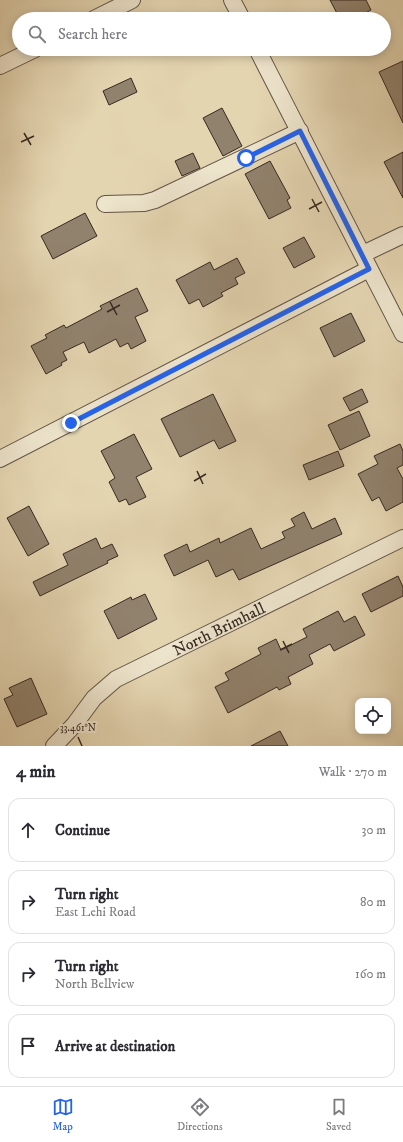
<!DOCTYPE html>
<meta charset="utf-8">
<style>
:root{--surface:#fff;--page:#f2f2f3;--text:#2b2b33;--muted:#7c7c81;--line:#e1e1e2;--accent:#2563eb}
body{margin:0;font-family:"IM FELL DW Pica",serif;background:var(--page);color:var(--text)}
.controls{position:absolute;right:12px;bottom:12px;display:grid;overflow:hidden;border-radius:8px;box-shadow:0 2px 10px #0003}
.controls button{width:36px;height:36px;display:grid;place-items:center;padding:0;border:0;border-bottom:1px solid var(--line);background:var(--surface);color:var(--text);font:20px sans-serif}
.stop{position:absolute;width:12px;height:12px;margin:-9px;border:3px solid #2563eb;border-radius:50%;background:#fff}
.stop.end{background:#2563eb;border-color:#fff;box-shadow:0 1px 4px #0008}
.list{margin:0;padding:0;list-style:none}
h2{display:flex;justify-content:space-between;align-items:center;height:52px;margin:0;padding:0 16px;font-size:17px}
h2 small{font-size:13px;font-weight:400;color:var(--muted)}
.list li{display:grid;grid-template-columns:26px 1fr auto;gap:12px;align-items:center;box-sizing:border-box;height:64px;margin:0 8px 8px;padding:0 8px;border:1px solid var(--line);border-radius:12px}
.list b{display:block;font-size:15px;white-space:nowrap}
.list p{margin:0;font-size:13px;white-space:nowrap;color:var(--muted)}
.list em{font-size:13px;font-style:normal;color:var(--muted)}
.icon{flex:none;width:22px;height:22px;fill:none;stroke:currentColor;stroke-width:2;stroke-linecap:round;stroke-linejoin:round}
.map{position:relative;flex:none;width:403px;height:746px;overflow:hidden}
.search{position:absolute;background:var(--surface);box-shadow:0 2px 10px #0003;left:12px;right:12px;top:12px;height:44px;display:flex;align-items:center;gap:10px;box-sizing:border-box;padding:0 14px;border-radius:22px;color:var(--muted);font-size:15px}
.sheet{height:340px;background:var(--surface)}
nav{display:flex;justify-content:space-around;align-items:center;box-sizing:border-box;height:56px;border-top:1px solid var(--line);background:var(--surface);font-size:11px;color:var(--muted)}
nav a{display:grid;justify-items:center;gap:2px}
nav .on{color:var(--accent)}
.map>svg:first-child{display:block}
.building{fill:#91826d;stroke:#372923}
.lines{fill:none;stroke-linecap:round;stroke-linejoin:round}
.minor-casing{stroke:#625446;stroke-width:18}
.minor{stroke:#ede4cc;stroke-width:16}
.route{stroke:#2563eb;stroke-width:5}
.ticks{fill:none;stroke:#372923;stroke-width:1.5}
.labels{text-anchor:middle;stroke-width:4;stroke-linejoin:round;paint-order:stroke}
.street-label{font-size:16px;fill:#372923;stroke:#ede4cc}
.ticks-label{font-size:10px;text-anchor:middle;fill:#372923;stroke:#ede4cc;stroke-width:4;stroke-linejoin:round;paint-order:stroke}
</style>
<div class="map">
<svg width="403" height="746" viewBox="0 0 403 746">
<rect width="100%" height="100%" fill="#e4d5b1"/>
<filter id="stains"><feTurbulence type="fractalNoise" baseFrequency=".005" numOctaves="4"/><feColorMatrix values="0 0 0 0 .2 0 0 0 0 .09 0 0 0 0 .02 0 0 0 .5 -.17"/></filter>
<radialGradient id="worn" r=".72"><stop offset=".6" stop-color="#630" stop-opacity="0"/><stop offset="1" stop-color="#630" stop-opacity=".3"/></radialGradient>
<path class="building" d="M330,0h36l5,10 -17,9h-14z
M403,61v62l-24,-51z
M131,78l6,14 -28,13 -6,-14z
M222,108l20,38 -19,10 -20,-38z
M403,152v46l-19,-36z
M193,153l7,15 -18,8 -7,-15z
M270,161l20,37 -3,2 4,8 -22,11 -24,-45z
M85,213l12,23 -44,23 -12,-23z
M304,237l11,20 -21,11 -11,-20z
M237,258l8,15 -10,5 3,6 -17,9 2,3 -20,11 -4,-8 -10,5 -13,-24 34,-18 4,8z
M137,288l11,23 -13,6 11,24 -15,8 -3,-6 -8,4 -4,-8 -27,14 -5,-11 -21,10 4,8 -6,3 1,2 -16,9 -15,-28 16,-8 -2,-3 19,-10 2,3 36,-19 -2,-3z
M351,313l14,28 -31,16 -14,-29z
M362,389l6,13 -18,9 -7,-13z
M213,394l23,47 -17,8 -5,-9 -34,17 -19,-38z
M359,411l11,25 -30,14 -12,-25z
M134,434l18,35 -16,8 10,20 -17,8 -3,-6 -7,3 -10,-20 6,-4 -14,-27z
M400,444l3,7v14l-6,3 6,11v23l-17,9 -7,-14 -7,4 -14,-27 20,-10 -4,-8z
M338,451l6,15 -35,14 -6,-15z
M29,506l20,38 -21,12 -21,-38z
M304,512l8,17 23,-11 7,16 -103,46 -6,-11 -17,8 -8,-17 -34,16 -10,-21 23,-11 3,8 29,-14 1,5 31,-15 10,21 24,-11 -3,-6 13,-6 -4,-7z
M96,538l5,11 11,-5 6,12 -11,5 1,2 -68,33 -7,-14 35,-17 -5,-11z
M398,576l5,11v9l-32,16 -9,-18z
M145,594l12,25 -39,20 -14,-28 27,-14 1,3z
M338,611l6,11 11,-6 10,19 -31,16 -4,-7 -21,11 4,9 -25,13 3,7 -12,6 -2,-3 -49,26 -13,-26 14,-7 -4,-7 36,-19 -3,-6 18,-9 5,11 26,-13 -4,-8z
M31,678l16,36 -30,13 -13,-28 9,-4 -4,-7z
M280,731l8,15h-37z"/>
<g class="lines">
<defs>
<g id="minor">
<path d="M232,0l10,19"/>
<path d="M94,19l38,-19"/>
<path d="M257,49l146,285"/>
<path d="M0,66l35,-17"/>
<path d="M105,204l39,-1 11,-3 145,-69"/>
<path d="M363,254l40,-19"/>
<path d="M0,459l369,-190"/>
<path id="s1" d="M54,746l20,-21 20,-27 22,-19 287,-141"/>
</g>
</defs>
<use href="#minor" class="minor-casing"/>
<use href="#minor" class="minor"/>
</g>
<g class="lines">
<path class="route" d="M71,423l298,-154 -69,-138 -54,27"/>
</g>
<path class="ticks" d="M24,133l7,12M21,142l13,-6M312,199l7,13M309,209l13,-7M110,302l7,13M107,312l13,-7M197,471l6,13M194,481l12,-7M283,641l6,12M280,650l12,-6M78,737l4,9"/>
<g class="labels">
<g class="street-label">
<text dy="6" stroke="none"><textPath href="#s1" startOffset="206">North Brimhall</textPath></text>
</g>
</g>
<g class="ticks-label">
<text x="78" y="731">33.461°N</text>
</g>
<rect width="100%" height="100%" filter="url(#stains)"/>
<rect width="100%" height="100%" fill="url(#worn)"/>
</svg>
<div class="controls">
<button><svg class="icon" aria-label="locate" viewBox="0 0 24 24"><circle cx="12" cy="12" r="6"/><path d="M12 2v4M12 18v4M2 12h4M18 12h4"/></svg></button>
</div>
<div class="stop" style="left:246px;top:158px"></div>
<div class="stop end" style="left:71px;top:423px"></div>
<div class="search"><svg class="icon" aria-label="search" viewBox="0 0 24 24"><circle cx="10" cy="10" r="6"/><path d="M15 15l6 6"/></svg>Search here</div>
</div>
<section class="sheet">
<h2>4 min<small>Walk · 270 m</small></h2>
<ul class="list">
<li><svg class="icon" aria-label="ahead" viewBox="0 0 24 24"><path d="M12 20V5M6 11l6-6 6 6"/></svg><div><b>Continue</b></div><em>30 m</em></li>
<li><svg class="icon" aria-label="right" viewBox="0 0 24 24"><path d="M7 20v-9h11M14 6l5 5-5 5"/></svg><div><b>Turn right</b><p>East Lehi Road</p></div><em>80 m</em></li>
<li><svg class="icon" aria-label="right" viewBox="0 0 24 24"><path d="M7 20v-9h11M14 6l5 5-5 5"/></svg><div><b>Turn right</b><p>North Bellview</p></div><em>160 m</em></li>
<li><svg class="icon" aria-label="arrive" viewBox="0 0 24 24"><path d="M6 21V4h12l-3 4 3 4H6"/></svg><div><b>Arrive at destination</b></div></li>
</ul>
</section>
<nav>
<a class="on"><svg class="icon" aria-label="map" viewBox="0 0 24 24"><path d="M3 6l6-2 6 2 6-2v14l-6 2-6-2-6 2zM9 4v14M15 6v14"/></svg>Map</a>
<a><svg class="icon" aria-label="directions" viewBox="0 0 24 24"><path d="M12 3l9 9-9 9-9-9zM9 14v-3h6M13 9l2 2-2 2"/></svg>Directions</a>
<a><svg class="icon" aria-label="saved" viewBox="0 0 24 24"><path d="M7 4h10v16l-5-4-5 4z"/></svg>Saved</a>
</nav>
